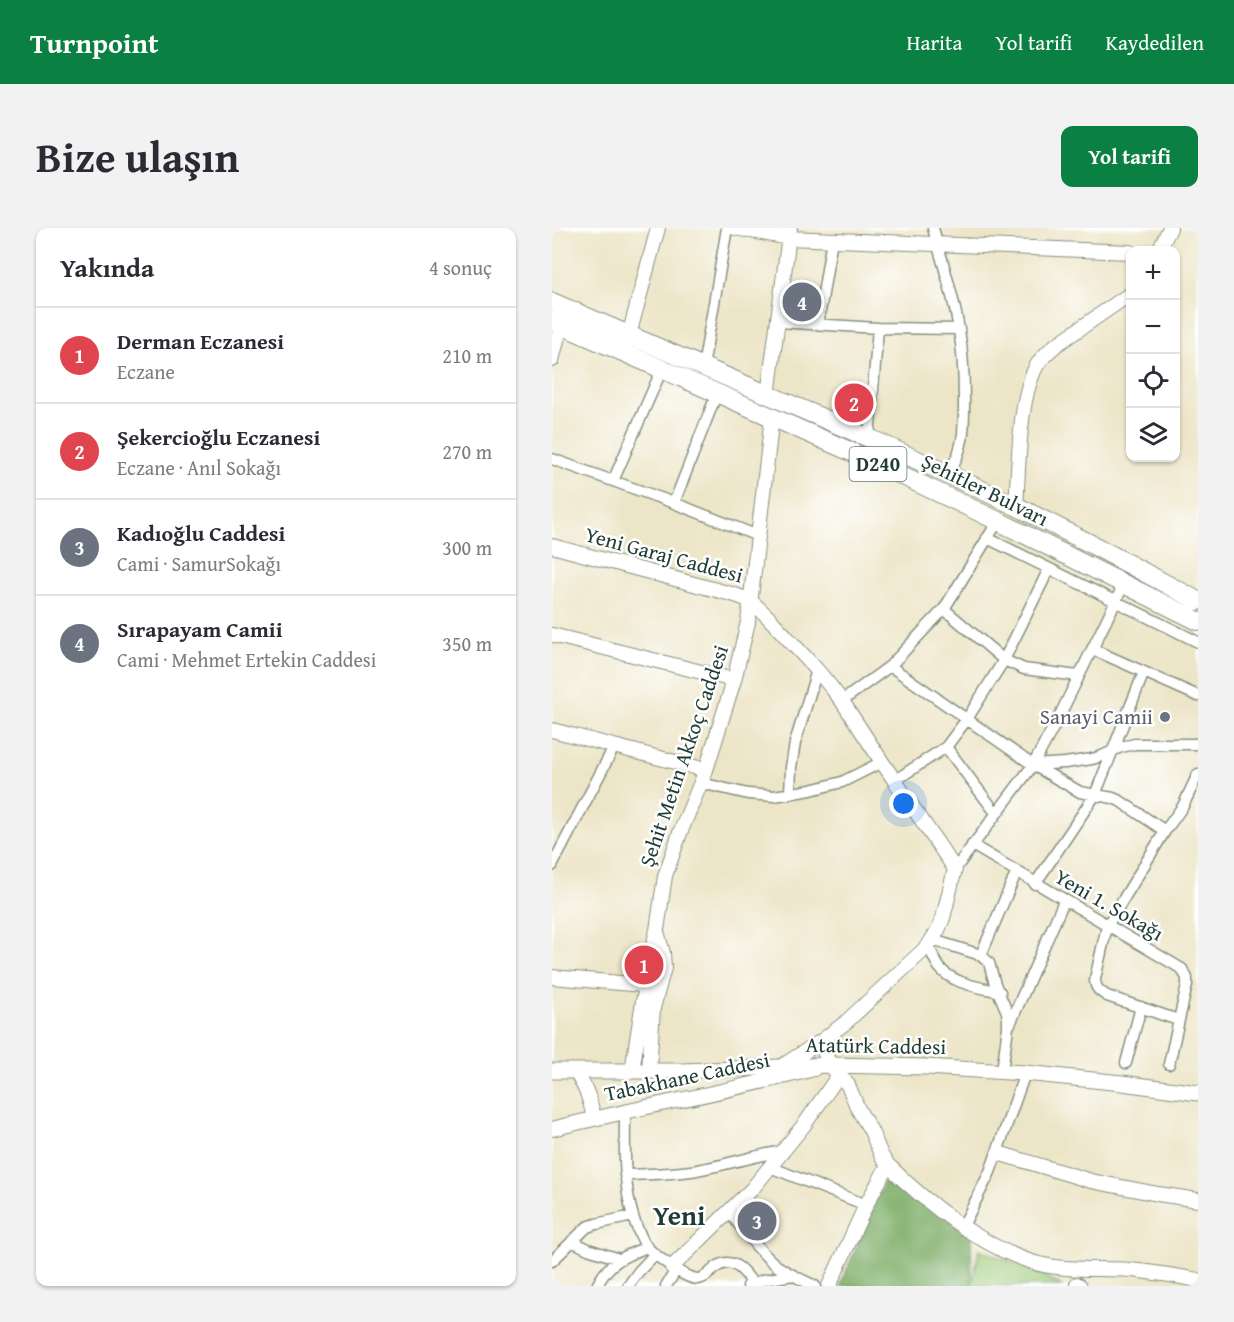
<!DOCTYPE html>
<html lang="tr">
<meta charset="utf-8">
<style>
:root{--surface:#fff;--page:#f2f2f3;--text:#2b2b33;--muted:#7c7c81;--line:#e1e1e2;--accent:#0b8043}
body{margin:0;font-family:"Gentium Book Plus",serif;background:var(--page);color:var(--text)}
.controls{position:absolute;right:18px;top:18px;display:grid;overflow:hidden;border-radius:12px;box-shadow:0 2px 4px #0004}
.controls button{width:54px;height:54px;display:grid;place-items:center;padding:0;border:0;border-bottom:2px solid var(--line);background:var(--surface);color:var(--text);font:30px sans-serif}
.you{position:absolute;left:352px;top:576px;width:21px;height:21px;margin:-15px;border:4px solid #fff;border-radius:50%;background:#1a73e8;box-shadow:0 0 0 9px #1a73e833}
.badge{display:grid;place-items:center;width:39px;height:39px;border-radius:50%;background:var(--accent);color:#fff;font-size:20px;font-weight:700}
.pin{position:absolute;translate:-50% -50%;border:3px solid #fff;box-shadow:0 2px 6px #0006}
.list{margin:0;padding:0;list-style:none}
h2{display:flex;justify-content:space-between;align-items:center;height:78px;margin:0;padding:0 24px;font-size:26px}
h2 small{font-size:20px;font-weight:400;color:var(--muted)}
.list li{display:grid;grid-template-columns:39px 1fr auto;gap:18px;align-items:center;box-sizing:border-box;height:96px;padding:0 24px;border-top:2px solid var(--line)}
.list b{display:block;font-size:22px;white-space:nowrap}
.list p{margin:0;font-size:20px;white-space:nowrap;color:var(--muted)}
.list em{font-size:20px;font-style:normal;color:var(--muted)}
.icon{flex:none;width:33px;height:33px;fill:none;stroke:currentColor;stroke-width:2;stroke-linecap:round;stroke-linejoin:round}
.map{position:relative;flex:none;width:646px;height:1058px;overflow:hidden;border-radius:12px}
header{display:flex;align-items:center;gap:36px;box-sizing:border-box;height:84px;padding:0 30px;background:var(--accent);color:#fff}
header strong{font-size:28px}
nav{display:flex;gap:33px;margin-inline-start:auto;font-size:21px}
.intro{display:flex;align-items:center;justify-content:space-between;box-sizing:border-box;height:144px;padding:0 36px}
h1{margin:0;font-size:42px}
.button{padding:15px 27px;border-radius:12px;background:var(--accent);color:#fff;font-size:21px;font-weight:700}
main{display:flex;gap:36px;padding:0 36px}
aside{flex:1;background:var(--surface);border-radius:12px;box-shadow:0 2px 4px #0004}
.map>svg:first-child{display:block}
.green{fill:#9dc977;stroke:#5e8356;stroke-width:1.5}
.forest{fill:#7ead68;stroke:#4e754e;stroke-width:1.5}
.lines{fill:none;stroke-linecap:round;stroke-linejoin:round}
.minor-casing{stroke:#86917e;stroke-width:13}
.tertiary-casing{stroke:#86917e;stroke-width:16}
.secondary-casing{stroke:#86917e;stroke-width:17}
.primary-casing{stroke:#86917e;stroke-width:20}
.minor{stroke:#fff;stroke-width:10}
.tertiary{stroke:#fff;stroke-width:14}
.secondary{stroke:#fff;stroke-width:15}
.primary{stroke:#fff;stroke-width:18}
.worship-dot{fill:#6b7280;stroke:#fff;stroke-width:2}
.labels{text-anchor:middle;stroke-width:5;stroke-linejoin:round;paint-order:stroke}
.shield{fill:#fff;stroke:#627771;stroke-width:1.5}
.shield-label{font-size:20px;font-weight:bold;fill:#1f3d34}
.street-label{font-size:21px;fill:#1f3d34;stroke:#fff}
.worship-label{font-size:21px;fill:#5b616d;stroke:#fff;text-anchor:end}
.district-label{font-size:27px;font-weight:bold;fill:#1f3d34;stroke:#fff}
</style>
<header>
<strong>Turnpoint</strong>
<nav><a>Harita</a><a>Yol tarifi</a><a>Kaydedilen</a></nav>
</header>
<div class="intro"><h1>Bize ulaşın</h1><a class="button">Yol tarifi</a></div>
<main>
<aside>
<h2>Yakında<small>4 sonuç</small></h2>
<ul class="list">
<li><span class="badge" style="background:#e0444e">1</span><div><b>Derman Eczanesi</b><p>Eczane</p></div><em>210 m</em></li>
<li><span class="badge" style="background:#e0444e">2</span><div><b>Şekercioğlu Eczanesi</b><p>Eczane · Anıl Sokağı</p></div><em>270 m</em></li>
<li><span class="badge" style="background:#6b7280">3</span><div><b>Kadıoğlu Caddesi</b><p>Cami · SamurSokağı</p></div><em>300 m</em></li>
<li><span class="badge" style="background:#6b7280">4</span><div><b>Sırapayam Camii</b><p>Cami · Mehmet Ertekin Caddesi</p></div><em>350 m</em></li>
</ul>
</aside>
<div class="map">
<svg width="646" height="1058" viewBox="0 0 646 1058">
<rect width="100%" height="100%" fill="#fff"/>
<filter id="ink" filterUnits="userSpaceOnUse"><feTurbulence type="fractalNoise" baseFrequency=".0167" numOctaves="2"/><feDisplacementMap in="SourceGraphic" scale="12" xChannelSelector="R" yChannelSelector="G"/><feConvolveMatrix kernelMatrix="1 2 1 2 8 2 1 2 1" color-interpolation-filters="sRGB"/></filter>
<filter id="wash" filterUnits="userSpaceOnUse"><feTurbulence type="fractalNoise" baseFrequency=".008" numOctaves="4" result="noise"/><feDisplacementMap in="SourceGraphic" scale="24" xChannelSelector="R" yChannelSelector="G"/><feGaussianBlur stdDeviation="1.35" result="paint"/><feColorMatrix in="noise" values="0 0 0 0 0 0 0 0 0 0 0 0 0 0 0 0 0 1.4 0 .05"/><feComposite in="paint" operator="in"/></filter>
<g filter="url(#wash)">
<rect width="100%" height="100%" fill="#ede5c7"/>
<path class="green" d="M427,1021l64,26 19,11h-90z"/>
<path class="forest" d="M337,943l82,66 1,49h-132z"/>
</g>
<g filter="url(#ink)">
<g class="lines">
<defs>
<path id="minor" d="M381,0c9,33 21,68 26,102 4,23 5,46 5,69 0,31 1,48 -16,75
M226,94l100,6 81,1
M266,96l14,-85
M151,139l24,-139
M317,210l9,-110
M0,231l122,44 84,33
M61,253l49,-112
M122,275l43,-110
M435,310l211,104
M392,381l60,51 20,9 54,7
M540,421l106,47
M338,438l143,99 47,27 33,6 7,3 45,30
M290,473l48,-35 54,-57 54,-88
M394,519l50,66
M482,537l31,-2 27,-4 10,-3 19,-9 14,-3h63
M342,553l52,-34 21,-28 37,-59 45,-91
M149,555l47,11 26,2 37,-6 31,-8 40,-20
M238,566l1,-27 4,-24 22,-73
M420,617l210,124 5,9v7l-18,79
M0,638l62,-119
M403,641l78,-104 25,-46 66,-135
M483,656l60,-89 49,-123
M381,712l48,15 8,8 6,21 12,28 1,7v8l-6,44
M376,718c4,7 7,15 11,21 13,17 41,20 61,25
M429,727l35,-82
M626,792l-71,-24c-8,-5 -12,-8 -12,-17l12,-53 58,-95 18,-25 15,-32
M458,796l54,-123
M574,835l15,-56
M73,884c0,39 -3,81 13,118 3,6 5,12 9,17 6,7 14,12 21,17 9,6 19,14 29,15 7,0 11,-5 16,-9 17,-16 30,-1 40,14
M218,939l96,38
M73,947c23,-1 45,-1 66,-4 32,-5 61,-15 93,-20
M177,984c15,18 29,39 48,54 12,8 25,14 38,20
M411,998l27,-54 35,-99
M20,1013l16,8 31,10
M0,1033l35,-34 9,-3 37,-8
M45,1058c11,-24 27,-30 50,-39
M76,1058l11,-15 16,-17
M114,1058l10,-16
M196,1058l15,-6 30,-5"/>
<path id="tertiary" d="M183,0l54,10 341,14
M607,22l11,-22
M77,107l29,-107
M0,132l9,-35
M216,167l22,-167
M464,278c3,-39 2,-113 23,-144 5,-7 11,-12 17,-17l74,-51
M0,318l183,49 16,6 17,16 49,53 14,17 11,14 40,61 73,107 -12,49 -5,12 -10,16 -83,77 -25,19 -38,24
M0,407l182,45
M0,502l154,40
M0,749l102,9
M268,814l10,23 18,20 10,24 13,22 11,26 6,8c38,38 98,85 151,99 30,7 61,4 91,6 23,2 46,6 68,10
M23,843c11,16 15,28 19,48
M80,843l11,-70 7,-28 3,-27 4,-16 8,-54 15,-43 26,-63 28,-90 14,-58 24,-205
M97,843l4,-63 11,-40 -1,-15 -6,-21
M0,901c87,-22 175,-37 262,-60
M446,925l93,28 67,13 40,6
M120,1039l80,-78 52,-64 35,-50
M525,1056l3,2
M277,1058l37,-81 22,-40"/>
<path id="secondary" d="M0,843h130l148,-6 96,2 99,6 97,10 76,10"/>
<path id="primary" d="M0,74l317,136 79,36 68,32 77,39 105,56
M0,93l311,136 135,64 200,100"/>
</defs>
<use href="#minor" class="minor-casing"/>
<use href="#tertiary" class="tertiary-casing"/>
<use href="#secondary" class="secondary-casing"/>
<use href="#primary" class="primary-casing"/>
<use href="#minor" class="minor"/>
<use href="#tertiary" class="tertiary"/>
<use href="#secondary" class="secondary"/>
<use href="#primary" class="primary"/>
</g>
</g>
<circle class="worship-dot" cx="613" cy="489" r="6"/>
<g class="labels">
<rect class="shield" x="297.5" y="219" width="57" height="34" rx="4.5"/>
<g class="shield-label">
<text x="326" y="243">D240</text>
</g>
<g class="street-label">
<text transform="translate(433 262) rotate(26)" y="7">Şehitler Bulvarı</text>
<text transform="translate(112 327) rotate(15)" y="7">Yeni Garaj Caddesi</text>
<text transform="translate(132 528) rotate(-71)" y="7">Şehit Metin Akkoç Caddesi</text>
<text transform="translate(557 677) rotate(30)" y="7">Yeni 1. Sokağı</text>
<text transform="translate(324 818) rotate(1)" y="7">Atatürk Caddesi</text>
<text transform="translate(135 849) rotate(-12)" y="7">Tabakhane Caddesi</text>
</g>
<g class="worship-label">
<text x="601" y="496">Sanayi Camii</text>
</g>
<g class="district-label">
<text x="127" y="997">Yeni</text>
</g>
</g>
</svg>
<div class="controls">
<button>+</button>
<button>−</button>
<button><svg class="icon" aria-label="locate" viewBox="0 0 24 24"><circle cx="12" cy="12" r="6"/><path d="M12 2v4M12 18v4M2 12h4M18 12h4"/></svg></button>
<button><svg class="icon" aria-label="layers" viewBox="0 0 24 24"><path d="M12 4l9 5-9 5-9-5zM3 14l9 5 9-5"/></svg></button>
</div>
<div class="you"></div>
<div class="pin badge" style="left:92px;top:737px;background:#e0444e">1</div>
<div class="pin badge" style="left:302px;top:175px;background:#e0444e">2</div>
<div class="pin badge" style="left:205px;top:993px;background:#6b7280">3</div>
<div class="pin badge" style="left:250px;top:74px;background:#6b7280">4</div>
</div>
</main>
